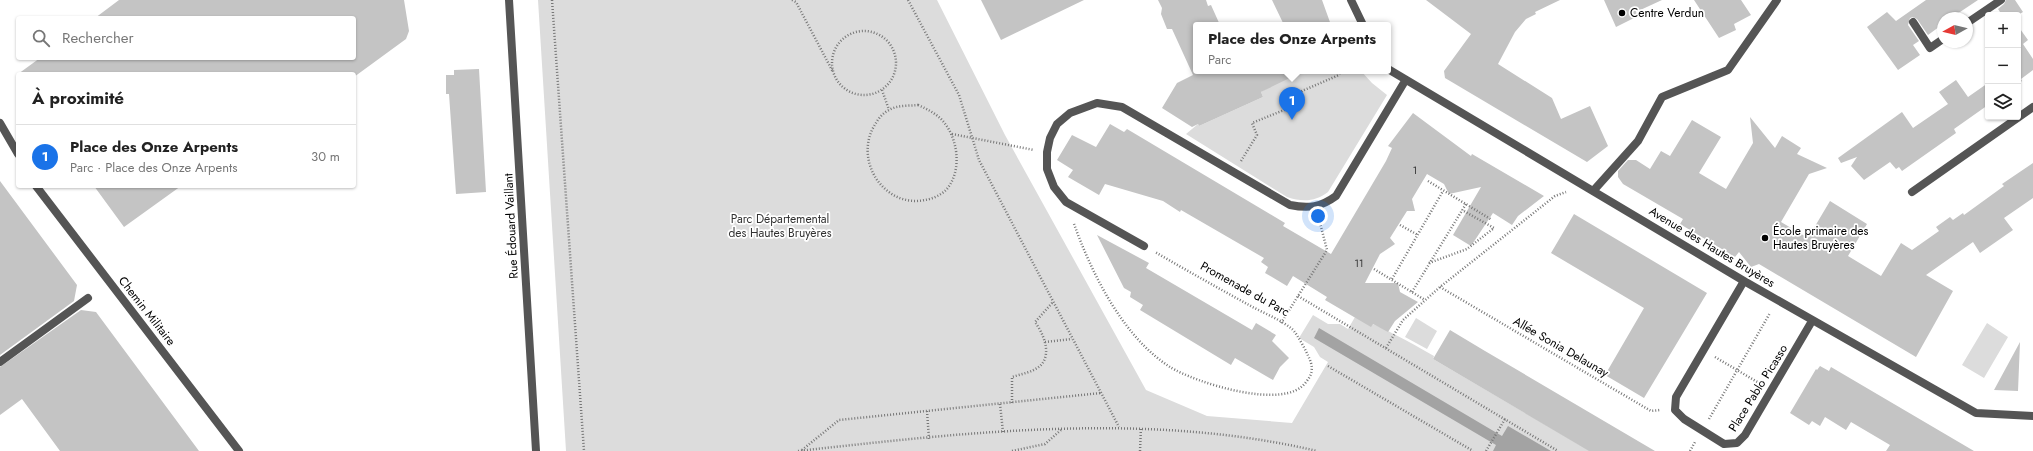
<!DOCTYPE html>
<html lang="fr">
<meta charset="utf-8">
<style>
:root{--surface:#fff;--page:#f6f6f6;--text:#222;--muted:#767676;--line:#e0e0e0;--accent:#1a73e8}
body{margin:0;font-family:Jost,sans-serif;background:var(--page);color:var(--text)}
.controls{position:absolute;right:12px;top:12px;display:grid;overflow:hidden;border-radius:4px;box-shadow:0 1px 3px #0004}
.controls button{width:36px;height:36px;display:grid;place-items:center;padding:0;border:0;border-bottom:1px solid var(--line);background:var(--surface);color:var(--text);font:20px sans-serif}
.compass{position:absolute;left:1937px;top:12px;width:36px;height:36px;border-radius:50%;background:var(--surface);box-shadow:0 1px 3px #0004;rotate:262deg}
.you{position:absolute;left:1318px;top:216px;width:14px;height:14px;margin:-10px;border:3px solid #fff;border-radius:50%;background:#1a73e8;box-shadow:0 0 0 6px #1a73e833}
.badge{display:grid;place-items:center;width:26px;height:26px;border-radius:50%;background:var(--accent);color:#fff;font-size:13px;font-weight:700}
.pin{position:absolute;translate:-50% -33px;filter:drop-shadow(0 1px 2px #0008)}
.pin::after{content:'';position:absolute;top:21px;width:14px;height:12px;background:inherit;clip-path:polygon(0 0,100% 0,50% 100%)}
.popup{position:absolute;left:1193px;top:22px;width:198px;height:52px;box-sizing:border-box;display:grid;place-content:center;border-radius:4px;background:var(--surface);filter:drop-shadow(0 1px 3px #0005);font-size:13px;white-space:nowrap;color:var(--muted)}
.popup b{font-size:15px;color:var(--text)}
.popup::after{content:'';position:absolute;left:50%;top:100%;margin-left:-8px;border:8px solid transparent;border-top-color:var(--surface)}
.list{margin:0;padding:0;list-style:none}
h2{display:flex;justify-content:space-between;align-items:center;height:52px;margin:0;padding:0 16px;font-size:17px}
h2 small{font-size:13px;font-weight:400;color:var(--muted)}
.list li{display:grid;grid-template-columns:26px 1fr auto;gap:12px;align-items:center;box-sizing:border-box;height:64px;padding:0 16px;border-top:1px solid var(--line)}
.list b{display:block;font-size:15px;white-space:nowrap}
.list p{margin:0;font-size:13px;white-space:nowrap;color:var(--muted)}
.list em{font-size:13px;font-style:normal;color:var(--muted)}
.icon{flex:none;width:22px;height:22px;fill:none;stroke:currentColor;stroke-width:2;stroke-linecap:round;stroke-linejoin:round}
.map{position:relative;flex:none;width:2033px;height:451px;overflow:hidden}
.search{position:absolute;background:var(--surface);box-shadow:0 1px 3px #0004;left:16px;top:16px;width:340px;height:44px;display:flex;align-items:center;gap:10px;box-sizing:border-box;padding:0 14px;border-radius:4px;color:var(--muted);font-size:15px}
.panel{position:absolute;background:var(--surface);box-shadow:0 1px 3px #0004;left:16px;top:72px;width:340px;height:116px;border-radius:4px}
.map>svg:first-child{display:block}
.green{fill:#dcdcdc}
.water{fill:#a3a3a3}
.building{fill:#c4c4c4}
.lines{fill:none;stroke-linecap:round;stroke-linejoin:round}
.path{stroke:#777;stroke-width:2.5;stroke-dasharray:1 2;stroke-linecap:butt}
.service{stroke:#555;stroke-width:8}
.minor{stroke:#555;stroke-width:8}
.poi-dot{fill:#000;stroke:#fff;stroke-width:1.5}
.labels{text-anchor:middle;stroke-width:3.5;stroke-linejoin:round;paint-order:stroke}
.number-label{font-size:10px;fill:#313131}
.poi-label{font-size:12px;fill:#000;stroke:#fff;text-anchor:start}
.park-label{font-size:12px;fill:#333;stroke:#fff}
.street-label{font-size:12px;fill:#000;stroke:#fff}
</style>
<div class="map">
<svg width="2033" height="451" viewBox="0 0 2033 451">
<rect width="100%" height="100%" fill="#fff"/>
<path class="green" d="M538,0h399l68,135 141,255 61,26 85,7 36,-61 -8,-5 -6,-10 -15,-9 14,-23 15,9h12l8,5 7,-12c28,10 53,24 79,39l-1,3 145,85 17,7h-1029z
M1297,71h64l11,12 15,12 -59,97c-13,10 -26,10 -41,5l-101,-63 12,-10 1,2 64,-29 -2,-5z
M1416,318l21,13 -10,18 -22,-12z
M1987,323l21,14 -24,41 -22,-13z"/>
<path class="water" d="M1319,328l183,108 6,-10 43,25h-58l3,-6 -182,-107z"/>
<path class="building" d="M119,0h285l5,31 -3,8 -52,38v-3h-336l22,-16h314v-40h-259z
M981,0h103l-83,40z
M1158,0h48l2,6 3,-1 9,20h-24v46h108l-43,21 2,5 -64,29 -1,-2 -6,3 -30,-19 15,-25 16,-8 -21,-46h-5l-6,-15 1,-6z
M1272,0h50l9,25h-47z
M1426,0h134l-25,12 1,2 -10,5 -11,13 -17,32 54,34 9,21 29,-13 18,40 -21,16 -142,-84 -1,-7 27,-37z
M1604,0h58l-26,12 2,4 -22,11z
M1694,0h47l10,15 -17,9 2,6 -17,8z
M1926,0h52l-27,18h-8v6l-15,11 -11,-16 -4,-2 -3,1 -2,7 11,16 -6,4 7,10 -22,15 -31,-43 20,-15 9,9z
M2006,0h9l8,12 -5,3h-16l-4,-6 6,-5z
M2018,26l10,14 -5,4 10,15v11l-12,9 1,2 -4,3z
M479,69l7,123 -30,2 -7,-100h-3v-19h8v-5z
M1956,80l12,17 20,-14v22l-34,24 2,4 -54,38 -3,-4 -3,2 -6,-7 -26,18 -13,-14 6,-9 -16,6 -3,-5 64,-46 11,16 35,-24 -9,-12z
M1413,113l58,43 1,-2 72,42 -26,20 -6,9 -19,-12 -22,33 -18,-11 28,-48 -32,7 -5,-10 -17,-10 -15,25 3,12h-8l-17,27 5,6 -15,10 -15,29h33l2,9 18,10 -23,19 -7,11 -15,-8 -2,3 -46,-27 2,-3 -34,-21 -6,10 -15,-9 -7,-4 3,-6 -7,-5 3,-4 -83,-48 -1,2 -17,-11 -58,-17 -6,11 -31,-18 5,-7 -16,-10 15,-25 24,12 14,-23 14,8 3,-3 158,94 -2,3 48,28 55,-93 6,-13 -4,-2z
M1750,117l25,31 7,-12 19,12 -4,6 30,14 -18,6 -28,48 27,16 22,-37 37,23 -19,32 33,20 20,-33 11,7 27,-19 -3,-4 14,-10 3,3 10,-7 1,2 40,-29 -2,-2 31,-21v35l-29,20 9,12 -33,23 -7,-11 -47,33 27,16 -37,66 -157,-93 -8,3 -12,-15 -4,5 -55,-33 3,-5 -60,-35 -5,-7v-6l10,-11h8l14,9 11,-18 9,5 22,-36 29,17 -22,36 27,16 27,-46z
M0,181l77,104 -3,16 -74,54z
M94,186h87l-57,41z
M1574,214l133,79 -63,105 -39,-23 39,-67 -93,-55z
M1097,235l52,28 -3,5 106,62 4,-7 20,12 -4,6 17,17 -9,9 -7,13 -38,-22 -4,7 -91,-55 3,-5 -13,-8 1,-5 -7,-4z
M81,310l15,2 103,139h-139l-38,-52 -22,16v-48z
M1450,330l35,21 170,100h-66l-156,-92z
M2020,342l-2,49 -24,-1z
M1820,366l9,5 2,-4 143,84h-88l4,-6 -39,-23 -5,8 -21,-13 -5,9 -8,-5 -3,4 -19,-12 26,-44 1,1z"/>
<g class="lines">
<path class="path" d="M552,0l32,451
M792,0l4,2 37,70
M908,0l51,95 20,65 140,267
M832 63a32 32 0 1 1 64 0a32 32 0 1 1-64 0Z
M882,90l7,20
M918,105c9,4 17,8 24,15 16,17 21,51 4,70 -5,5 -14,9 -21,10 -40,8 -70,-37 -52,-72 4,-7 8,-14 16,-18 8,-5 20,-4 29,-5z
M952,134l82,16
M1241,161l16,-26 -5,-12 42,-17 8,-15 37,-16 1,-4
M1428,181l64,39
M1074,224c18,50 49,113 96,143 24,15 115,45 136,15 5,-6 7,-11 5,-19 -2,-7 -14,-30 -19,-34 -12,-10 -29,-16 -43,-24 -31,-17 -63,-35 -94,-53
M1400,225l18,10
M1429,263l38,-14 27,-21 -32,-18
M1374,269l51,31
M1392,279l51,-88
M1440,287l211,124 9,-1
M1412,292l54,-88
M1298,296l260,155
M1281,323l46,-73 -8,-31
M1045,342l27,-3
M1386,348l17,-28 37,-33 115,-91 11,-4
M1715,357l44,26
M1328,366l145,85
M1012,403v-26c9,-3 22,-5 29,-12 11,-12 2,-32 -6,-43l18,-20
M1000,404l3,28
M927,411l2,28
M1709,419l61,-106
M802,450l37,-30 262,-27
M798,451c172,-19 349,-40 519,0
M1012,451l33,-7 16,-14
M1140,451l1,-24
M1486,451l19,-32
M1690,451l5,-9"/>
<path class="service" d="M1913,22l17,26 13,-9
M1967,23l34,-23
M0,362l88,-64"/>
<path class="minor" d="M509,0l27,451
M1351,0l12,25
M1388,69l356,212 232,132 57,3
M0,123l18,31
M36,186l203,265
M1594,190l44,-49 24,-44 66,-27 49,-70
M1912,192l121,-85
M1144,246l-78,-44 -12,-15 -7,-18v-17l3,-14 7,-14 13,-11 27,-10 25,4 168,98c19,4 31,2 46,-9l69,-115
M1744,281l-68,116 -1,13 9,9 40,25 13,-1 8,-8 67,-114"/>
</g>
<g class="poi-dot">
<circle cx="1622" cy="13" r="4"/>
<circle cx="1765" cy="238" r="4"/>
</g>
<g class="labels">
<g class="number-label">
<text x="1415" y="174">1</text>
<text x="1359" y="267">11</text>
</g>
<g class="poi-label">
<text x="1630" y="17">Centre Verdun</text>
<text x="1773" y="235">École primaire des<tspan x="1773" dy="14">Hautes Bruyères</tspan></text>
</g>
<g class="park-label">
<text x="780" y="223">Parc Départemental<tspan x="780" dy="14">des Hautes Bruyères</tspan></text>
</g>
<g class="street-label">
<text transform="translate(511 226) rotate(-93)" y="4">Rue Édouard Vaillant</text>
<text transform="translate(1712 247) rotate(31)" y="4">Avenue des Hautes Bruyères</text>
<text transform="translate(1245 289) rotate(29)" y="4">Promenade du Parc</text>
<text transform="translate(147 311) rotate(52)" y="4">Chemin Militaire</text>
<text transform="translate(1561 347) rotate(30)" y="4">Allée Sonia Delaunay</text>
<text transform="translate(1758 388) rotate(-58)" y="4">Place Pablo Picasso</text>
</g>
</g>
</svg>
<div class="controls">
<button>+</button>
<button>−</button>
<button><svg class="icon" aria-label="layers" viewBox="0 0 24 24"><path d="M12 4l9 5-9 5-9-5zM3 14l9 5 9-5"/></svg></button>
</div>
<svg class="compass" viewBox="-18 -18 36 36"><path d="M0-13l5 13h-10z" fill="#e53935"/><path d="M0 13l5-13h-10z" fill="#767676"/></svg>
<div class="you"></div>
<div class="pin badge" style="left:1292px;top:120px">1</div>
<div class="popup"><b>Place des Onze Arpents</b>Parc</div>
<div class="search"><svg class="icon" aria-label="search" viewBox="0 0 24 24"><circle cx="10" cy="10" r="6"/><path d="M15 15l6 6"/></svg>Rechercher</div>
<section class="panel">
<h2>À proximité<small></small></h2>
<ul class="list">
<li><span class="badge">1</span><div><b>Place des Onze Arpents</b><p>Parc · Place des Onze Arpents</p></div><em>30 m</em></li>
</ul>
</section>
</div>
